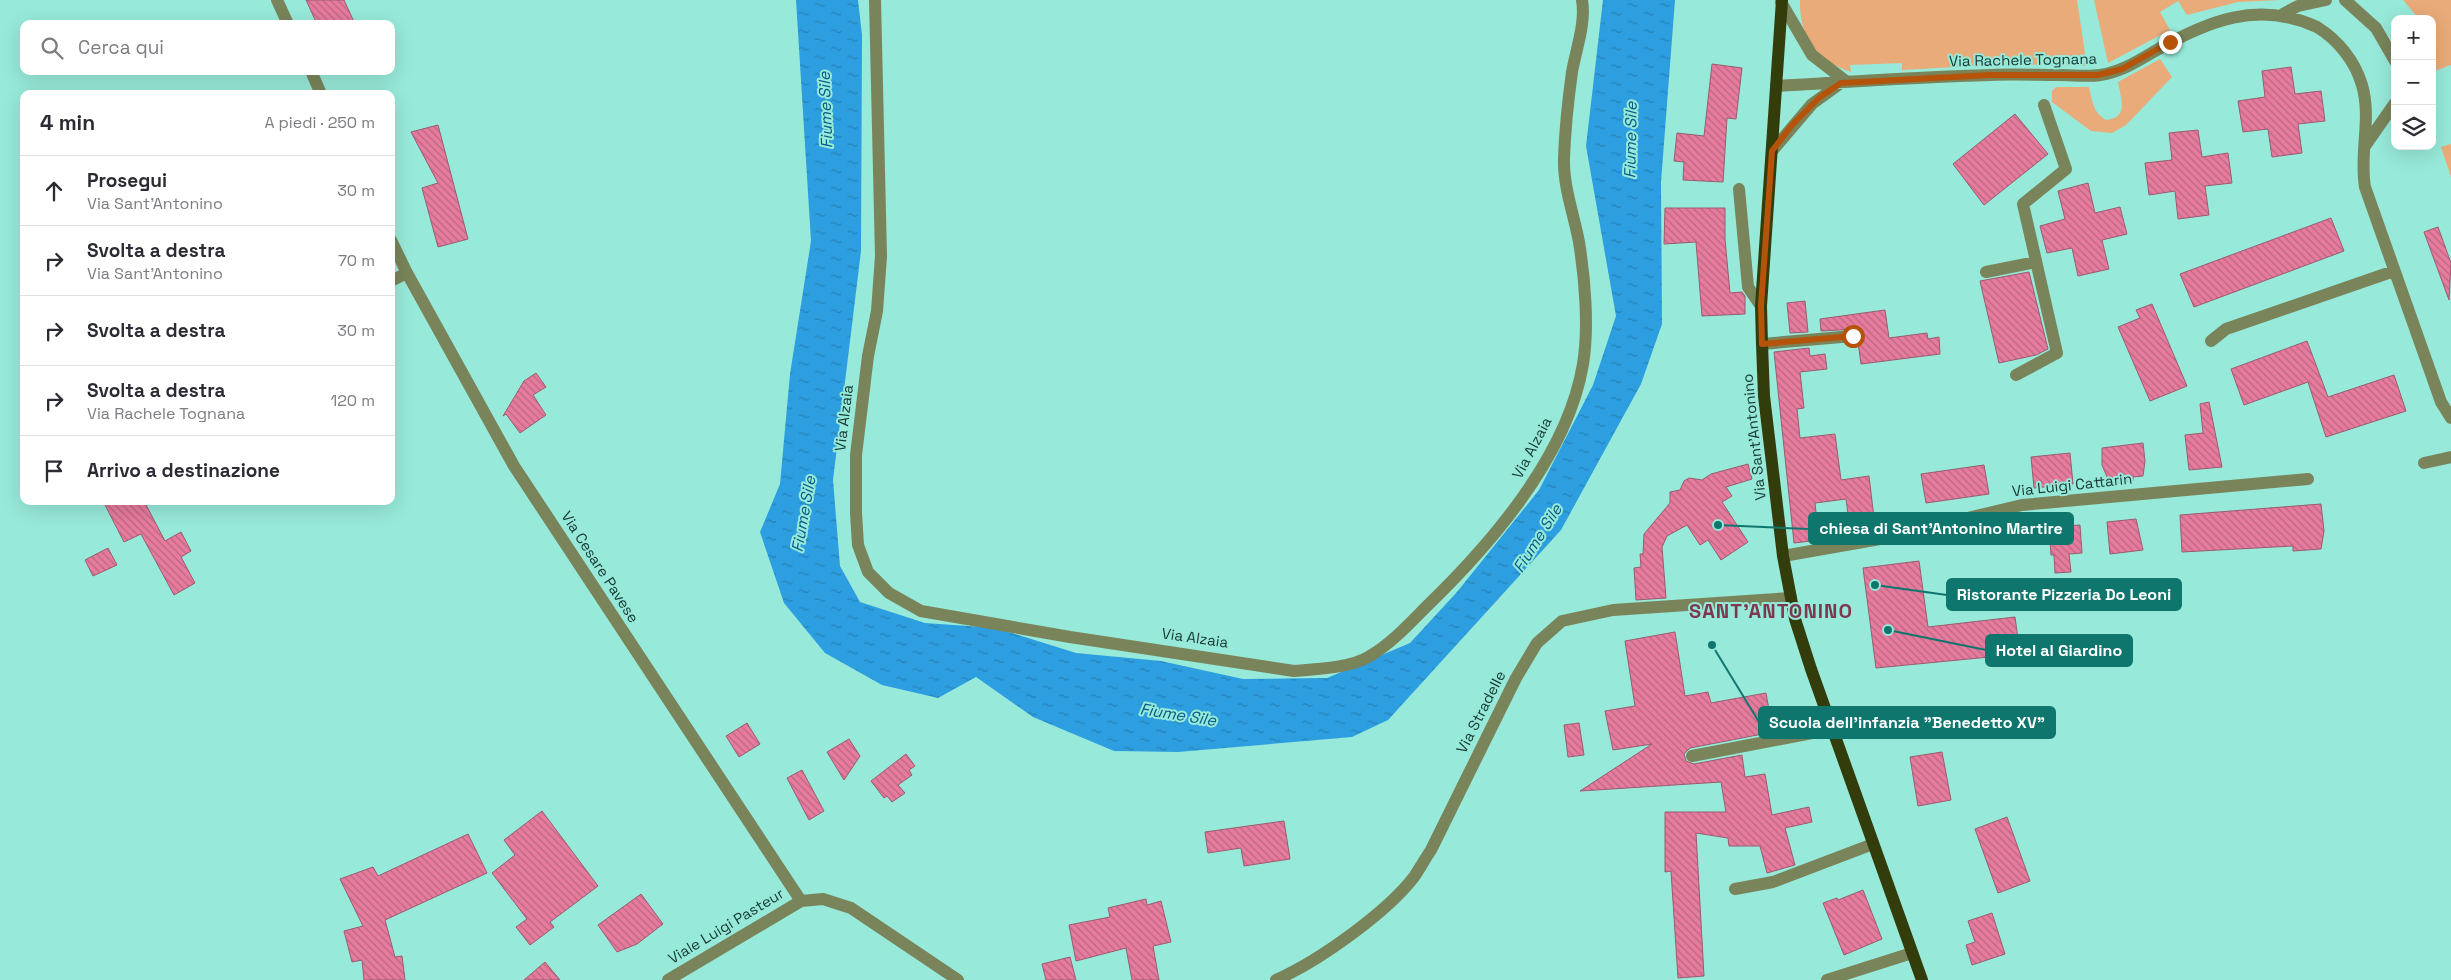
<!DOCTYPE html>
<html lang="it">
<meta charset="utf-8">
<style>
:root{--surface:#fff;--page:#f2f2f3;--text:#2b2b33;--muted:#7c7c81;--line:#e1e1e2}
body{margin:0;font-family:"Space Grotesk",sans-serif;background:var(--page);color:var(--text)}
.controls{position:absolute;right:15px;top:15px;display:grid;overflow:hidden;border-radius:10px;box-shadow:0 5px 20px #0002}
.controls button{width:45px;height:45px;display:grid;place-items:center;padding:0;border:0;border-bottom:1px solid var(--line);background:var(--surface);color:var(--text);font:25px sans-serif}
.stop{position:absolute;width:15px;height:15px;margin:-11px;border:4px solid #b45309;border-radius:50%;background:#fff}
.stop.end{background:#b45309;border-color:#fff;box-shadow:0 1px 5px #0008}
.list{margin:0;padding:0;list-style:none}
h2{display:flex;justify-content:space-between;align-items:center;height:65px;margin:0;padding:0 20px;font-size:21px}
h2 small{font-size:16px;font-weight:400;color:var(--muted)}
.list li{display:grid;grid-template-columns:32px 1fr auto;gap:15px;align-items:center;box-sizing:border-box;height:70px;padding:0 20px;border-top:1px solid var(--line)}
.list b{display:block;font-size:19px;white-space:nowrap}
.list p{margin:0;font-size:16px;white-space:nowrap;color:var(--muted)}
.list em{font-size:16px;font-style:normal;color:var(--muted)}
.icon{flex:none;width:28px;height:28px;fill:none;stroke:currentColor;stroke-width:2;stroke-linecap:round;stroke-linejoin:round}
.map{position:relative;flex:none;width:2451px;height:980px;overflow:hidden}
.search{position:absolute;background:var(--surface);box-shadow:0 5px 20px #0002;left:20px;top:20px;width:375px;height:55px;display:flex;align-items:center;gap:12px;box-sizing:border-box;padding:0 18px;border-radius:10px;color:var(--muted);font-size:19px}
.panel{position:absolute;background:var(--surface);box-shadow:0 5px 20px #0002;left:20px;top:90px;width:375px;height:415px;border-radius:10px}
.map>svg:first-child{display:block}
.green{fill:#e9ab79}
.water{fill:url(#water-ripples)}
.building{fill:url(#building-back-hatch);stroke:#995c6f}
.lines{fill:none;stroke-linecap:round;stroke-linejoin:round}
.minor{stroke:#79845a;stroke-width:12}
.major{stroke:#333d0c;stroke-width:12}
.route{stroke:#b45309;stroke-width:6}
.labels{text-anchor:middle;stroke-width:4;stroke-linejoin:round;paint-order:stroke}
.street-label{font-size:15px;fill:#163933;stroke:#97e9d9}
.water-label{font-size:16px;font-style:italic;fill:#075b87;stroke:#97e9d9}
.district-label{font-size:20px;font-weight:bold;letter-spacing:1px;fill:#7d3850;stroke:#97e9d9}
.leader{fill:none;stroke:#0f766e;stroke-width:2}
.callout-dot{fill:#0f766e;stroke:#97e9d9;stroke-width:2}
.callout{fill:#0f766e;stroke:#0f766e;stroke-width:2}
.callout-label{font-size:16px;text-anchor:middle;font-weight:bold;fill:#fff}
</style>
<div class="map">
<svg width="2451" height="980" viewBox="0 0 2451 980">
<defs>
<pattern id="water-ripples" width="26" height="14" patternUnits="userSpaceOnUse" patternTransform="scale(1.25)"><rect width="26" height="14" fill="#2d9ee0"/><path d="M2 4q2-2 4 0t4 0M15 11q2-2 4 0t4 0" fill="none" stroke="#2582b6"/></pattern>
<pattern id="building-back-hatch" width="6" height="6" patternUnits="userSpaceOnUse" patternTransform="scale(1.25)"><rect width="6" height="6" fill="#e77b9e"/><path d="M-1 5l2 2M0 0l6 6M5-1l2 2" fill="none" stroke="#ba6681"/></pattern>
</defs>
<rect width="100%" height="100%" fill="#97e9d9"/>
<path class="green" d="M1800,0h277l10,66 -78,-2 -107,6v-7l-52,2 1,7c-35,-12 -52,-35 -51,-72z
M2094,0h186l-42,2 -51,13 -9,-14 -18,11 10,18 -62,33z
M2403,0h48v65l-19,7v-53h-13z
M2160,59l12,18 -46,48 -14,8 -21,-2 -39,-29v-11l4,-4h33c3,13 4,26 17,33 23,-2 15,-21 12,-38z
M2451,144v33l-10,-30z"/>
<path class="water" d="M796,0h62l4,35 -1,216 -28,229 7,86 20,36 65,21 71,5 80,25 85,8 82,18 84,-1 83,-35 47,-51 82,-102 54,-105 23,-69 -30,-170 17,-146h72l-14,182 1,142 -21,60 -80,146 -173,190 -36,17 -174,15 -64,-1 -81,-34 -57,-40 -38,21 -56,-13 -57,-32 -41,-50 -24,-71 20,-48 10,-110 21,-133z"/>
<path class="building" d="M306,0h38l11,24h-38z
M1712,64l30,4 -6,51 -9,-1 -4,64 -40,-2 1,-18 -10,-1 3,-28 27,3z
M2291,67l4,27 26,-3 4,30 -27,3 4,29 -30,4 -4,-28 -25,3 -5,-31 27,-4 -3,-26z
M2015,114l33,40 -64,51 -31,-41z
M438,125l30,114 -30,8 -16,-59 16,-5 -27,-51z
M2198,130l4,27 26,-4 4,30 -27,3 4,29 -31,4 -3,-28 -26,4 -4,-32 27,-3 -3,-27z
M2088,183l7,30 25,-6 7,27 -25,6 7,29 -31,7 -6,-28 -25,5 -7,-27 25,-7 -7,-28z
M1665,208h60v31l5,54 12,-1 3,4v18l-43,2 -6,-74 -32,2z
M2331,218l13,33 -150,56 -14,-33z
M2438,227l13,36 -2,37 -25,-68z
M2029,272l19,77 -12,6 -37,8 -19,-82z
M1805,301l3,31 -18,1 -3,-30z
M2152,304l35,82 -37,15 -32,-74 22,-9 -4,-8z
M1885,310l4,28 38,-5 1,6 11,-2 1,17 -79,10 -3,-22 3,-7 -4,-6 -36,2 -1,-12z
M2307,341l21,56 66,-22 12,36 -80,26 -18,-55 -64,23 -13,-36z
M1809,348l1,8 15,-2 2,15 -27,3 4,36 -7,1 3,29 35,-4 6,46 28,-4 5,42 -25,3 -3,-22 -31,4 4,37 -25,3 -20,-191z
M536,373l10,14 -13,8 13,20 -26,18 -14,-19 -3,2 21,-35z
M2209,402l13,65 -33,3 -4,-35 18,-2 -3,-29z
M2143,443l2,18 -2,15 -10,1v4l-23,3 -8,-19v-17z
M2070,453l3,31 -39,4 -3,-31z
M1748,464l4,15 -26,8 6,9 -10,6 26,40 -27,18 -13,-20 -8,5 -13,-20 -20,11 -5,11 4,51 -30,2 -2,-32 7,-1 -1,-13h3l1,-20 26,-31v-11l10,-2 4,-9 5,-3 13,2 9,-6z
M1984,465l5,29 -63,9 -5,-29z
M103,501h41l21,40 16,-9 10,19 -10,6 14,26 -21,12 -33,-61 -17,8z
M2321,504l3,27 -3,18 -28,2v-5l-111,6 -2,-37z
M2136,519l7,31 -33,4 -3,-32z
M2080,525l2,28 -13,1 2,18 -16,1 -1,-18h-3l-2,-28z
M108,548l9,17 -24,11 -8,-16z
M1919,561l9,66 87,-10 5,37 -144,14 -13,-100z
M1675,632l10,64 23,-4 3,11 55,-10 7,39 -83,16 -6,6 2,7 8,3 48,-9 3,22 20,-3 7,41 37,-8 3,15 -27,6 10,37 -28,8 -7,-27h-31l-1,-8 -32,-5 8,143 -26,2 -7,-107 -6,1v-60h61l-5,-30 -141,9 72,-47 -39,6 -8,-39 30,-5 -10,-65z
M747,723l13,21 -21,13 -13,-21z
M1579,723l5,32 -16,2 -4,-32z
M849,739l11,17 -16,24 -17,-28z
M1942,752l9,48 -33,6 -8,-49z
M906,754l9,12 -6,4 3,5 -14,10 7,8 -13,9 -5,-6 -3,2 -13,-17z
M802,770l22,41 -15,9 -22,-42z
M542,811l56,75 -48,36 4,5 -24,18 -14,-18 11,-8 -35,-46 23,-18 -11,-15z
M2007,817l23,64 -32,12 -23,-64z
M1284,821l6,38 -46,7 -3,-18 -33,5 -3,-21z
M468,834l19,39 -102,47 10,37 7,-1 3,24h-41l-2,-20 -10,2 -8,-31 19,-5 -23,-47 33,-12 5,9z
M1863,890l19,49 -38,16 -21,-52 14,-5 1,2z
M641,894l22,30 -26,20 -20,8 -19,-27z
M1146,899l1,6 14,-4 10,41 -18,4 6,34h-27l-6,-32 -50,13 -7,-36 41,-8 -2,-9z
M1992,913l13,41 -33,11 -6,-20 9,-3 -7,-21z
M1070,957l6,23h-30l-4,-16z
M545,962l15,18h-36z"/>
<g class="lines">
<path class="minor" d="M277,0l11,24
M875,0l6,256 -4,55 -9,45 -12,99v58l2,32 10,27 21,21 32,18 149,26 224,34c23,-2 57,-3 76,-15 22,-13 40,-33 58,-51 64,-62 140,-150 155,-241 6,-36 2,-85 -4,-122 -5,-27 -16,-56 -15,-84 1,-29 4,-57 8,-86 4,-23 14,-49 10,-72
M2345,0l31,28 19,33
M1781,2l31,53 35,27
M2283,14l15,-8 28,-6
M311,71l10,23
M1776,86c71,-4 143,-9 215,-11 22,-1 45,0 68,0 14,0 28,2 41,0 21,-3 38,-14 55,-24 52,-30 103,-51 162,-24 21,13 38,34 45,58 10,34 -3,68 3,102l76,215 10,16
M2365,146l30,-43
M1772,151l40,-47 29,-21
M1739,189l9,98 13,19
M391,240l16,33 107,193 287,435
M1986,272l50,-10
M391,281l16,-8
M2211,341l15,-12 168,-58
M1762,344l91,-8
M2016,375l41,-22 -34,-149 43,-35 -22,-64
M2424,463l27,-6
M1783,556l97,-17 142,-34 286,-26
M1692,756l141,-27
M1735,889l38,-7 100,-38
M668,980l133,-79 22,-2 28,9 107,72
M1276,980c43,-19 110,-67 138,-103 6,-9 11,-18 17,-27l85,-172 21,-35 25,-22 51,-11 178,-12
M1827,980l85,-27"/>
<path class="major" d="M1782,0l-21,306 1,38 2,52 19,160 12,63 16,50 111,311"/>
</g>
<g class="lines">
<path class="route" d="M1853,336l-91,8 -1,-38 11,-155 20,-26 28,-28 21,-14 149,-8h108l24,-6 48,-27"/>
</g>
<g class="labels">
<g class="street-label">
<text transform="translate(2023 60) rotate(-1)" y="5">Via Rachele Tognana</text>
<text transform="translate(844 418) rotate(-83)" y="5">Via Alzaia</text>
<text transform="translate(1754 437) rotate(-96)" y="5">Via Sant'Antonino</text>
<text transform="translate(1532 448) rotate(-62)" y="5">Via Alzaia</text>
<text transform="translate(2072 485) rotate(-6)" y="5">Via Luigi Cattarin</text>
<text transform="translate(600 567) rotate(57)" y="5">Via Cesare Pavese</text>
<text transform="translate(1195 638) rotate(8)" y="5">Via Alzaia</text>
<text transform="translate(1481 712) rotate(-63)" y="5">Via Stradelle</text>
<text transform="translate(726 926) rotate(-31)" y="5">Viale Luigi Pasteur</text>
</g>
<g class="water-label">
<text transform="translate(825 110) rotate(-92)" y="6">Fiume Sile</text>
<text transform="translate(1630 140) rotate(-89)" y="6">Fiume Sile</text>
<text transform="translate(803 514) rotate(-80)" y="6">Fiume Sile</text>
<text transform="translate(1537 538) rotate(-58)" y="6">Fiume Sile</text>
<text transform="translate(1178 714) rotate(9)" y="6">Fiume Sile</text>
</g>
<g class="district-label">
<text x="1771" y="618">SANT'ANTONINO</text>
</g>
</g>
<path class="leader" d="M1718 525L1809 529M1875 585L1947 595M1888 630L1986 650M1712 645L1759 722"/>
<g class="callout-dot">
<circle cx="1718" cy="525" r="5"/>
<circle cx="1875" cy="585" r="5"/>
<circle cx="1888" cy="630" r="5"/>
<circle cx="1712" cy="645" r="5"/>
</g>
<g class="callout">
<rect x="1809" y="513" width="264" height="31" rx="5"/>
<rect x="1947" y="579" width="234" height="31" rx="5"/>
<rect x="1986" y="635" width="146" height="31" rx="5"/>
<rect x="1759" y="707" width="296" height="31" rx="5"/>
</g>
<g class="callout-label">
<text x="1941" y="534">chiesa di Sant'Antonino Martire</text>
<text x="2064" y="600">Ristorante Pizzeria Do Leoni</text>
<text x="2059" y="656">Hotel al Giardino</text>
<text x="1907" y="728">Scuola dell'infanzia "Benedetto XV"</text>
</g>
</svg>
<div class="controls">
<button>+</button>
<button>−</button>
<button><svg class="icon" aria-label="layers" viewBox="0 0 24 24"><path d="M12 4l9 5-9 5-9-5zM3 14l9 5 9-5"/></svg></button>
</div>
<div class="stop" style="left:1853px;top:336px"></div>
<div class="stop end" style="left:2170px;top:42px"></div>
<div class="search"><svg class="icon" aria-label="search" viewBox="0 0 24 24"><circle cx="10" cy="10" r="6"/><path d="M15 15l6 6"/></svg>Cerca qui</div>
<section class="panel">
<h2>4 min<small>A piedi · 250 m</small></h2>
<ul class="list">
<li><svg class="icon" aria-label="ahead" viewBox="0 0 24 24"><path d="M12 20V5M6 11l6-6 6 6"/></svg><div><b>Prosegui</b><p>Via Sant'Antonino</p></div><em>30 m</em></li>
<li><svg class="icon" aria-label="right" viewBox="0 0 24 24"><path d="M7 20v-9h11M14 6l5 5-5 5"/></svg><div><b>Svolta a destra</b><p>Via Sant'Antonino</p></div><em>70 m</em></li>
<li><svg class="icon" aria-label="right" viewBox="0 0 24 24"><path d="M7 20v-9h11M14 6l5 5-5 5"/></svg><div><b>Svolta a destra</b></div><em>30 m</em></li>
<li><svg class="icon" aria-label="right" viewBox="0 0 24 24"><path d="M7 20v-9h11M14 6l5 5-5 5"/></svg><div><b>Svolta a destra</b><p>Via Rachele Tognana</p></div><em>120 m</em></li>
<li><svg class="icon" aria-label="arrive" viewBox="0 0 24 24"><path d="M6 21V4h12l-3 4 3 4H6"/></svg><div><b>Arrivo a destinazione</b></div></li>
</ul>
</section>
</div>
